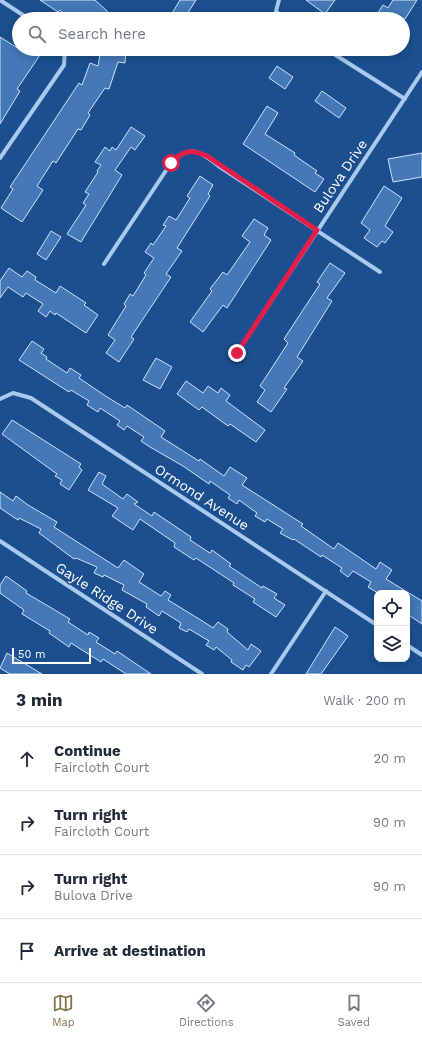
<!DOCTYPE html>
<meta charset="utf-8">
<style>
:root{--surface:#fff;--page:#f2f2f3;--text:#1f2937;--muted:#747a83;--line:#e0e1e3;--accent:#84754c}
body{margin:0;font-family:"Work Sans",sans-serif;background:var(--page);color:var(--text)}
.controls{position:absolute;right:12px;bottom:12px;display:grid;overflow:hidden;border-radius:8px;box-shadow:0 2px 10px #0003}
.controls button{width:36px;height:36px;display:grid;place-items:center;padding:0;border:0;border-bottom:1px solid var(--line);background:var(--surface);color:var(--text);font:20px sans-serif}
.scale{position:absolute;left:12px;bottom:10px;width:79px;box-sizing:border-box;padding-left:4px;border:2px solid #fff;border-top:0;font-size:11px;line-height:14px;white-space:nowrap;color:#fff;-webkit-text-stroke:3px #1b4f8f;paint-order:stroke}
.stop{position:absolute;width:12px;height:12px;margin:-9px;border:3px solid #e11d48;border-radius:50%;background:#fff}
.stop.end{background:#e11d48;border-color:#fff;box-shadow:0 1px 4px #0008}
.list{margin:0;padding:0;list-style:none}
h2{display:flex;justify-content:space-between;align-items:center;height:52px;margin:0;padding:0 16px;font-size:17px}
h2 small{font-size:13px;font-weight:400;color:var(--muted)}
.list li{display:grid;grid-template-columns:26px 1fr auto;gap:12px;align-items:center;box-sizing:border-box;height:64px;padding:0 16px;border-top:1px solid var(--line)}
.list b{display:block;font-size:15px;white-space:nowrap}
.list p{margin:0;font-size:13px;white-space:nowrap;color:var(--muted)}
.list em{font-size:13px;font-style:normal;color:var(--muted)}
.icon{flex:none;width:22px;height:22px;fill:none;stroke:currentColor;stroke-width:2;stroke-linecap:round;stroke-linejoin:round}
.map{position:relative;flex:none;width:422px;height:674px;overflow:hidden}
.search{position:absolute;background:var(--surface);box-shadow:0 2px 10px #0003;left:12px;right:12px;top:12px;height:44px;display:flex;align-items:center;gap:10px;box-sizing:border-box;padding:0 14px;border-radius:22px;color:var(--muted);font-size:15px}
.sheet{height:308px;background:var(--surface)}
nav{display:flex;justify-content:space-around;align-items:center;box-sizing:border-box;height:56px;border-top:1px solid var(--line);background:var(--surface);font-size:11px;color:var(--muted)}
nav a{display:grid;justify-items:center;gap:2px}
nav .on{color:var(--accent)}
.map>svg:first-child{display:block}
.building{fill:#4478b7;stroke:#cfe3fa}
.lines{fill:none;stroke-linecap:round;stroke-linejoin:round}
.minor{stroke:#a9c9ee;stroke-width:4}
.route{stroke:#e11d48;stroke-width:5}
.labels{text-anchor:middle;stroke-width:3;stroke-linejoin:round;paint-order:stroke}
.street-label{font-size:14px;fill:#fff;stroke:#1b4f8f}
</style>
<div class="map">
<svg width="422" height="674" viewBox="0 0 422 674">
<rect width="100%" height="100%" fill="#1b4f8f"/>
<path class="building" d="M40,0h55l12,11 5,8h-43l-9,-9 -2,2z
M180,0h16l-12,19h-7l-6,-4z
M306,0h29l-10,14z
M393,0h24l-12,19h-31l9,-14 5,3z
M0,37l19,12h17l6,3 -25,37 3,2 -20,33z
M101,49h25l-1,14 -7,-1 -9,27 -4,-1 -17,25 2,2 -9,15 -3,-1 -22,34 -3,-2 -16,25 6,4 -21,32 -21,-14 12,-19 -3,-2 69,-104 3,2 8,-22 8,3z
M277,66l16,11 -8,12 -16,-11z
M322,91l24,17 -7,10 -24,-17z
M267,106l11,7 -13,21 30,19 -1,2 23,16 -2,2 9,6 -9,13 -72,-48z
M131,127l14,9 -10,14 -4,-3 -16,23 7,5 -41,67 -14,-8 19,-29 -3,-2 6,-9 -4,-2 13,-20 -1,-1 4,-6 -6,-3 10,-15 5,4 2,-4 4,3z
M422,153v24l-29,5 -5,-23z
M200,176l13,9 -5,9 2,2 -33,52 5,3 -16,23 5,3 -40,60 3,2 -15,23 -13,-9 9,-13 -7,-5 18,-29 -2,-2 6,-10 3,2 13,-21 -2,-2 10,-15 -9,-6 6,-9 2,2 13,-19 -3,-1 6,-9 7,4 14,-22 -3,-2z
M384,186l18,12 -17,28 8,6 -8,11 -3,-2 -5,6 -13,-9 6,-8 -9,-7z
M254,219l14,9 -4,7 7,5 -44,68 -4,-3 -20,27 -13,-10 22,-31 -2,-2 13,-17 4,3 23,-33 -8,-6z
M51,231l10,6 -15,23 -9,-6z
M330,263l15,10 -18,25 5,3 -35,56 6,4 -19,27 3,1 -16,23 -14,-10 8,-12 -5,-4 28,-43 -4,-4 36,-55 -3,-2z
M9,268l13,9 5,-6 9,6 -1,3 21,13 4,-7 26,17 -2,2 14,10 -12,18 -30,-20 -1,2 -5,-4 -4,6 -8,-6 5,-7 -17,-11 -3,4 -15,-10 -8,11v-17z
M32,341l12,8 -3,4 6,4 -1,2 21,14 3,-5 11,7 -2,3 28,19 18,11 2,-3 38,26 -4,6 38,24 1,-2 24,17 6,-9 17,11 -5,7 61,39 -2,2 33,23 4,-6 38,26 4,-7 12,8 -6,9 36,22v23l-15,-10v-21h-29l-10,-6 3,-5 -18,-11 -5,6 -8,-6 2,-3 -20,-13 -1,2 -27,-18 -1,1 -13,-7 3,-4 -16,-10 -2,3 -10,-6 2,-3 -18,-13 -2,4 -9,-6 2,-3 -20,-14 -1,3 -26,-18 -33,-19 -9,-6 3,-4 -17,-11 -3,4 -7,-5 3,-4 -20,-13 -2,4 -11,-7 2,-4 -18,-11 -2,2 -50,-32z
M156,358l16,9 -12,22 -17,-9z
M186,381l17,12 5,-7 10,7 3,-5 9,7 -4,6 39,29 -9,12 -26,-18 -2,2 -26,-19 -3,3 -22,-16z
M12,420l69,44 -2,3 3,3 -13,20 -9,-6 2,-4 -7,-4 2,-2 -55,-40z
M99,472l7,4 -4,8 21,15 4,-5 11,8 -4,2 18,12 2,-4 37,25 -1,3 20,13 2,-3 19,14 -2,2 33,22 1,-2 14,8 -3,4 11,7 -9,12 -23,-15 2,-3 -22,-14 1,-2 -38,-25 -2,2 -20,-13 1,-4 -35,-24 -7,11 -21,-14 6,-8 -30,-18z
M0,492l13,9 3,-5 12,9 29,17 -3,5 64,41 6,-8 20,14 -5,8 22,14 4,-5 6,4 -3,5 36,22 9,6 5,-6 10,7 -1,3 21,18 3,-6 10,7 -12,16 -3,-2 -3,5 -12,-8 1,-2 -16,-13 -2,3 -8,-5 3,-4 -20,-12 -2,3 -8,-4 2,-5 -19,-12 -3,5 -13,-9 1,-3 -25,-14 2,-5 -20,-10 -1,2 -9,-4 3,-6 -21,-9 -2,1 -35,-26 2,-4 -22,-11 -1,2 -18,-12z
M6,576l21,15 -1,2 44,26 -2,3 20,13 1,-3 10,6 -3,4 19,12 2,-3 34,23h-25l-23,-15 -2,3 -30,-19 -2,4 -20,-14 1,-2 -28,-17 2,-4 -24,-17v-8z
M335,627l13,9 -27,38h-15z
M7,653l35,21h-32l-10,-6z"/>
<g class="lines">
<path class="minor" d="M0,0l29,19
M279,0l-3,11 7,8
M326,49l79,50
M0,158l64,-93 1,-16
M104,264l67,-101c19,-20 30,-11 49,4l160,105
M237,353l185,-281
M0,399l13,-6 18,5 346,227
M0,541l202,133
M407,645l15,10
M271,674l55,-83"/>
</g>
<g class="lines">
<path class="route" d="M171,163c12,-13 20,-14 36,-7l110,74 -80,123"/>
</g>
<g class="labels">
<g class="street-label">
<text transform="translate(340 176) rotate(-56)" y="5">Bulova Drive</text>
<text transform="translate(202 497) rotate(33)" y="5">Ormond Avenue</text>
<text transform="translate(107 598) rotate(33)" y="5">Gayle Ridge Drive</text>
</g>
</g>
</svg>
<div class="controls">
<button><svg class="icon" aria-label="locate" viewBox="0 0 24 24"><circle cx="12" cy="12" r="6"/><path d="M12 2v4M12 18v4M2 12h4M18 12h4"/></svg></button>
<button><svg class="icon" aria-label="layers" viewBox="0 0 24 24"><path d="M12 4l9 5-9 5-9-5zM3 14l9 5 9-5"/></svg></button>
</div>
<div class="scale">50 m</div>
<div class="stop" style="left:171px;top:163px"></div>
<div class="stop end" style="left:237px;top:353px"></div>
<div class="search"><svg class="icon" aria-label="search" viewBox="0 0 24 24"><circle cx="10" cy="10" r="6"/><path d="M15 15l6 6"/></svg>Search here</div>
</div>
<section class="sheet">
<h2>3 min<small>Walk · 200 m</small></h2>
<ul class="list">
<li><svg class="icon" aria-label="ahead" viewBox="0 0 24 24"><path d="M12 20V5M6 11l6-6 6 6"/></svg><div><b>Continue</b><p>Faircloth Court</p></div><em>20 m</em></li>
<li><svg class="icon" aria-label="right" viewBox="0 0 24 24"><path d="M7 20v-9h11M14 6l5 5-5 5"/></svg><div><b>Turn right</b><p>Faircloth Court</p></div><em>90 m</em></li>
<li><svg class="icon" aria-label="right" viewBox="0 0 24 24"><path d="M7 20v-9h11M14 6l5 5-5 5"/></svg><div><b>Turn right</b><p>Bulova Drive</p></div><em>90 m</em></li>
<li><svg class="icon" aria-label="arrive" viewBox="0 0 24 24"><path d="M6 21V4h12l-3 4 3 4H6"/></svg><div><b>Arrive at destination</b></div></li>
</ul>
</section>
<nav>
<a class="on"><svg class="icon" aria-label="map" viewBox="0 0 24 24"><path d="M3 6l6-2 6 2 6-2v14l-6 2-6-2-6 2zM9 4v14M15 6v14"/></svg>Map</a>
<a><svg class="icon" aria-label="directions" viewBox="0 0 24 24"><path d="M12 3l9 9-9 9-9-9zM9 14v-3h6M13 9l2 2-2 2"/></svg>Directions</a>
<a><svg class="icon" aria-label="saved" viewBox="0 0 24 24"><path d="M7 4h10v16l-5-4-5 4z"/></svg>Saved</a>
</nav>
